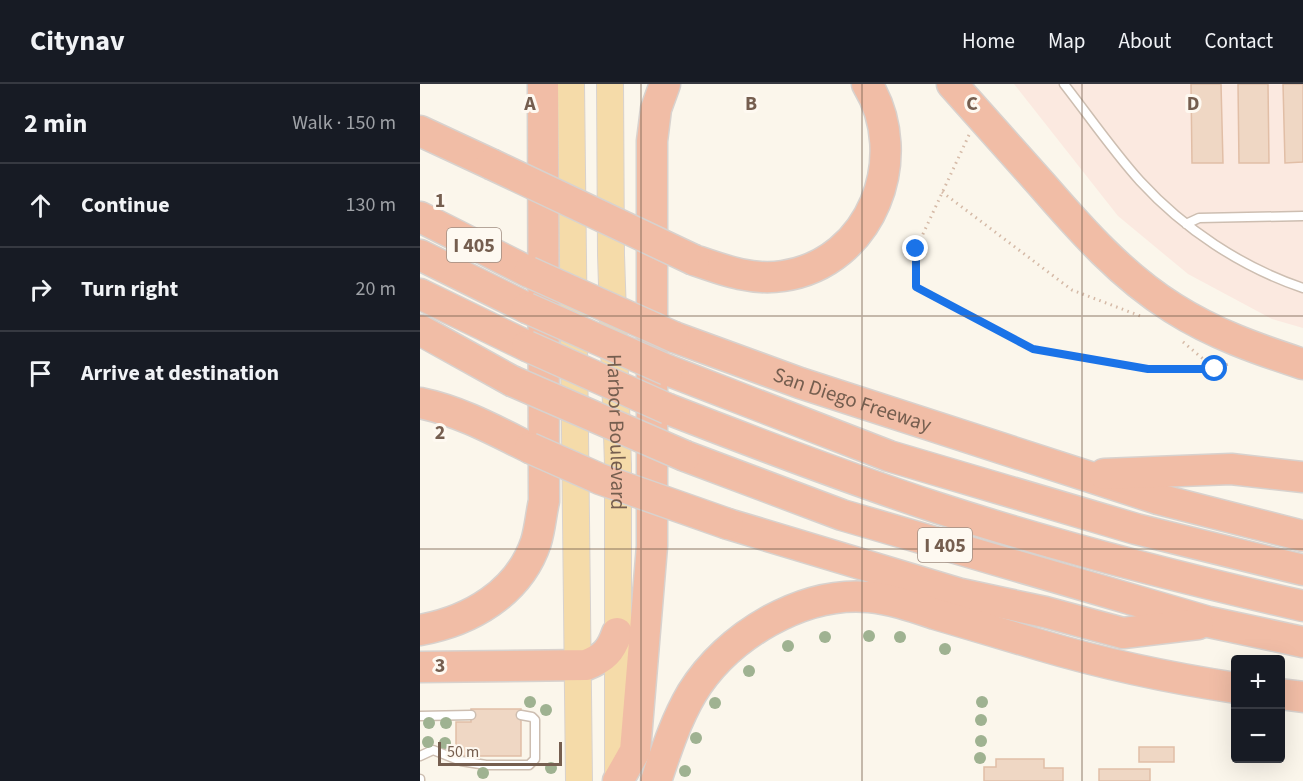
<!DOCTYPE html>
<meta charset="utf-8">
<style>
:root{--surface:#171b24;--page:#20242c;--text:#f1f3f6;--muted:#9ea1a6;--line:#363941}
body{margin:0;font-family:"Source Sans 3",sans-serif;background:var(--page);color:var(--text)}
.controls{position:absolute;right:18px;bottom:18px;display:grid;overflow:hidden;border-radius:6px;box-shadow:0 6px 24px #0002}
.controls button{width:54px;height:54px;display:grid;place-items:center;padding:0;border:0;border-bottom:2px solid var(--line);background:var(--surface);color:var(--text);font:30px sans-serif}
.scale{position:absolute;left:18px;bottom:15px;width:124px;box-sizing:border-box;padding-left:6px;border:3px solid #755e4f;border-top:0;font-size:16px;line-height:21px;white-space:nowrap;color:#755e4f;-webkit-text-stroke:4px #fef9f1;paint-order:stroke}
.stop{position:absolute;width:18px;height:18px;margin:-14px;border:4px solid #1a73e8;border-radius:50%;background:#fff}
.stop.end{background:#1a73e8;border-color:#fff;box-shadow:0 2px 6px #0008}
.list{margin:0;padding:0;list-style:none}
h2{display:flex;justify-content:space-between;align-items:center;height:78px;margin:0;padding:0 24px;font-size:26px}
h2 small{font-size:20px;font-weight:400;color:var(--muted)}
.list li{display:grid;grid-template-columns:39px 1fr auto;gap:18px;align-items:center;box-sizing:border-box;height:84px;padding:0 24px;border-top:2px solid var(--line)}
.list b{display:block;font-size:22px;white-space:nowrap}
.list em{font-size:20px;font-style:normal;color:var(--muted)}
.icon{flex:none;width:33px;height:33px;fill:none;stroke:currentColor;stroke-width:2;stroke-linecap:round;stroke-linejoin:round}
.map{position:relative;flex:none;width:883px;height:697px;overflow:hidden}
header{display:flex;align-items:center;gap:36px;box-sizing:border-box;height:84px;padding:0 30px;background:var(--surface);border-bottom:2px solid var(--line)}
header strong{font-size:28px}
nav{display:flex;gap:33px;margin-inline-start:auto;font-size:21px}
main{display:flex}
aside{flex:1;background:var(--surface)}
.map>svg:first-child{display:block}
.commercial{fill:#fbe9e0}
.building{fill:#efd7c4;stroke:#e1bea6;stroke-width:1.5}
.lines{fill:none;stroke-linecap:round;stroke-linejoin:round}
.lane-casing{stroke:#cdbeb1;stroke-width:11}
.primary-casing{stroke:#d8d2ce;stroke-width:28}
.highway-casing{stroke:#d8d2ce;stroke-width:33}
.path{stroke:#d5baa7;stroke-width:3;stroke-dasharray:1.5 4.5;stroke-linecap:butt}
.lane{stroke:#fff;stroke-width:8}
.primary{stroke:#f5dba9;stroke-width:26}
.highway{stroke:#f1bda6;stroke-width:30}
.highway-bridge-casing{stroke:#d8d2ce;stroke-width:33;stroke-linecap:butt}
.highway-bridge{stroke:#f1bda6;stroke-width:30}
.tree{fill:#9fb291}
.route{stroke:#1a73e8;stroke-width:8}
.grid{fill:none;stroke:#755e4f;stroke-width:1.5;stroke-opacity:0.55}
.labels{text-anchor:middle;stroke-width:6;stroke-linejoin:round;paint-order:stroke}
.shield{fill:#fef9f1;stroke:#9e8c80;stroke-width:1.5}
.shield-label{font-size:20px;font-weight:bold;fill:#755e4f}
.street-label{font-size:21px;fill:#755e4f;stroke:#fef9f1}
.grid-label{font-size:20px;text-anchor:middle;font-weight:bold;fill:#755e4f;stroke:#fef9f1;stroke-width:6;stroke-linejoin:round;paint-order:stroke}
</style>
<header>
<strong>Citynav</strong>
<nav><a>Home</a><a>Map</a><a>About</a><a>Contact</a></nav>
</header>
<main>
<aside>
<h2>2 min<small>Walk · 150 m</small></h2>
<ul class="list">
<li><svg class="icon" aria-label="ahead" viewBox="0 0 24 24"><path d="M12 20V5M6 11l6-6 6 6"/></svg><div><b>Continue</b></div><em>130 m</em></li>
<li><svg class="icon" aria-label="right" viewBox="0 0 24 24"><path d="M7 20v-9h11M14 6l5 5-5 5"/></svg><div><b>Turn right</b></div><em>20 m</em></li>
<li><svg class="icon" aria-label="arrive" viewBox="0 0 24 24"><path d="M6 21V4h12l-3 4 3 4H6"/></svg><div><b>Arrive at destination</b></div></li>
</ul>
</aside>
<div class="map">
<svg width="883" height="697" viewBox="0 0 883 697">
<rect width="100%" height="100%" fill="#fbf6eb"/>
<path class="commercial" d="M594,0h289v244l-31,-9 -84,-45 -70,-58z"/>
<path class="building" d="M771,0h30l2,79h-31z
M818,0h30l1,79h-30z
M863,0h20v78l-18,1z
M51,625h50v47h-65v-34h15z
M719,663h35v15h-35z
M576,675h48v9h19v13h-79v-14h12z
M679,685h51v12h-51z"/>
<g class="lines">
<defs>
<path id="lane" d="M644,0c25,32 49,67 76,97 44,48 101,86 163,107
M766,140l13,-6 104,-2
M0,632l51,-1
M0,672l13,-6 28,11 25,4h43l6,-6v-39l-3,-3 -11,-2
M0,695v2"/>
<g id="primary">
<path d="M151,0l8,697"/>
<path id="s1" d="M190,0l1,171 7,210v316"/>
</g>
<g id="highway">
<path d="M532,0c30,34 61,68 91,102 39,45 79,90 130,122 41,26 84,41 130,56"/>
<path d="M0,47l71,33"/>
<path d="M0,133l109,55"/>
<path d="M0,171l107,53"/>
<path d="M274,176c29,10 58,21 89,16 89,-13 129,-119 84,-192"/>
<path d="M0,210l107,52"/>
<path d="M0,246l92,51"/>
<path id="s2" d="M254,253l126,46 358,116 145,37"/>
<path d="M247,286l222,86 247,73 167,41"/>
<path d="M0,319c39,8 74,27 110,45"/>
<path d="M248,325c90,35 179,69 270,99 120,39 242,70 365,98"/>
<path d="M265,372l157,59 367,107 94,20"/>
<path d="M684,390l127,-5 72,8"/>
<path d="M308,440l233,70 84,18 78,21 75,-9"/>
<path d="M0,546c50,-9 99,-37 116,-88 4,-13 5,-28 8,-41l-1,-417"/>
<path d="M0,583l166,-2c18,-7 25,-14 31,-32"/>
<path d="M860,610l23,3"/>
<path d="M198,697l17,-30 17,-205v-405l4,-32 9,-25"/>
<path d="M236,697c10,-30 20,-61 36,-88 35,-57 110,-102 177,-96 22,2 45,10 66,17 35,10 70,21 105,31 64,19 130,33 196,43"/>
</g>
</defs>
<use href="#lane" class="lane-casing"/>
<use href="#primary" class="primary-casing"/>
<use href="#highway" class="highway-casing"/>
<path class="path" d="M549,51l-53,114v38l117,62 115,20h67l16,-6
M522,108l130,98 71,27
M763,258l32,27"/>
<use href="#lane" class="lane"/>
<use href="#primary" class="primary"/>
<use href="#highway" class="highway"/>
<defs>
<path id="highway-bridge" d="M71,80l203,96
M109,188l145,65
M107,224l140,62
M107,262l141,63
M92,297l173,75
M110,364l70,31 128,45"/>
</defs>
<use href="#highway-bridge" class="highway-bridge-casing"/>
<use href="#highway-bridge" class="highway-bridge"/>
</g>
<g class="tree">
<circle cx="449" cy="552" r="6"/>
<circle cx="405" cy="553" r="6"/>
<circle cx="480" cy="553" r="6"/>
<circle cx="368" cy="562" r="6"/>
<circle cx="525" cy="565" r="6"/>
<circle cx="329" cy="587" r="6"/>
<circle cx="110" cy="618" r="6"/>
<circle cx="562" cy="618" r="6"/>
<circle cx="295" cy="619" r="6"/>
<circle cx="126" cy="626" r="6"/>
<circle cx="561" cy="636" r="6"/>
<circle cx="9" cy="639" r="6"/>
<circle cx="26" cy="639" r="6"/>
<circle cx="276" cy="654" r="6"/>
<circle cx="561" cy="657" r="6"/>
<circle cx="8" cy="658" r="6"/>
<circle cx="25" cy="659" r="6"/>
<circle cx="560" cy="674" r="6"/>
<circle cx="131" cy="684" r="6"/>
<circle cx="265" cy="687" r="6"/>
<circle cx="63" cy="689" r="6"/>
</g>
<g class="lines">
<path class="route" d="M496,165v38l117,62 115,20h67"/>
</g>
<path class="grid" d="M221,0v697M442,0v697M662,0v697M0,232h883M0,465h883"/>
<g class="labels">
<g class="shield">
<rect x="27" y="144" width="54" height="34" rx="4.5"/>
<rect x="498" y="444" width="54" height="34" rx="4.5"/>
</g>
<g class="shield-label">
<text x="54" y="168">I 405</text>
<text x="525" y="468">I 405</text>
</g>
<g class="street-label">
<text dy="7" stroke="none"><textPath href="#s2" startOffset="189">San Diego Freeway</textPath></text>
<text dy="7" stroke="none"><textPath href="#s1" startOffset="348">Harbor Boulevard</textPath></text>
</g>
</g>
<g class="grid-label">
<text x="110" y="26">A</text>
<text x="331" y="26">B</text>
<text x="552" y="26">C</text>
<text x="773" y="26">D</text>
<text x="20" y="123">1</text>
<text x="20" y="355">2</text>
<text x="20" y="588">3</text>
</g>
</svg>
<div class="controls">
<button>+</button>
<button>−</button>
</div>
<div class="scale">50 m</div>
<div class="stop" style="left:795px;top:285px"></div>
<div class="stop end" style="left:496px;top:165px"></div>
</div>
</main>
